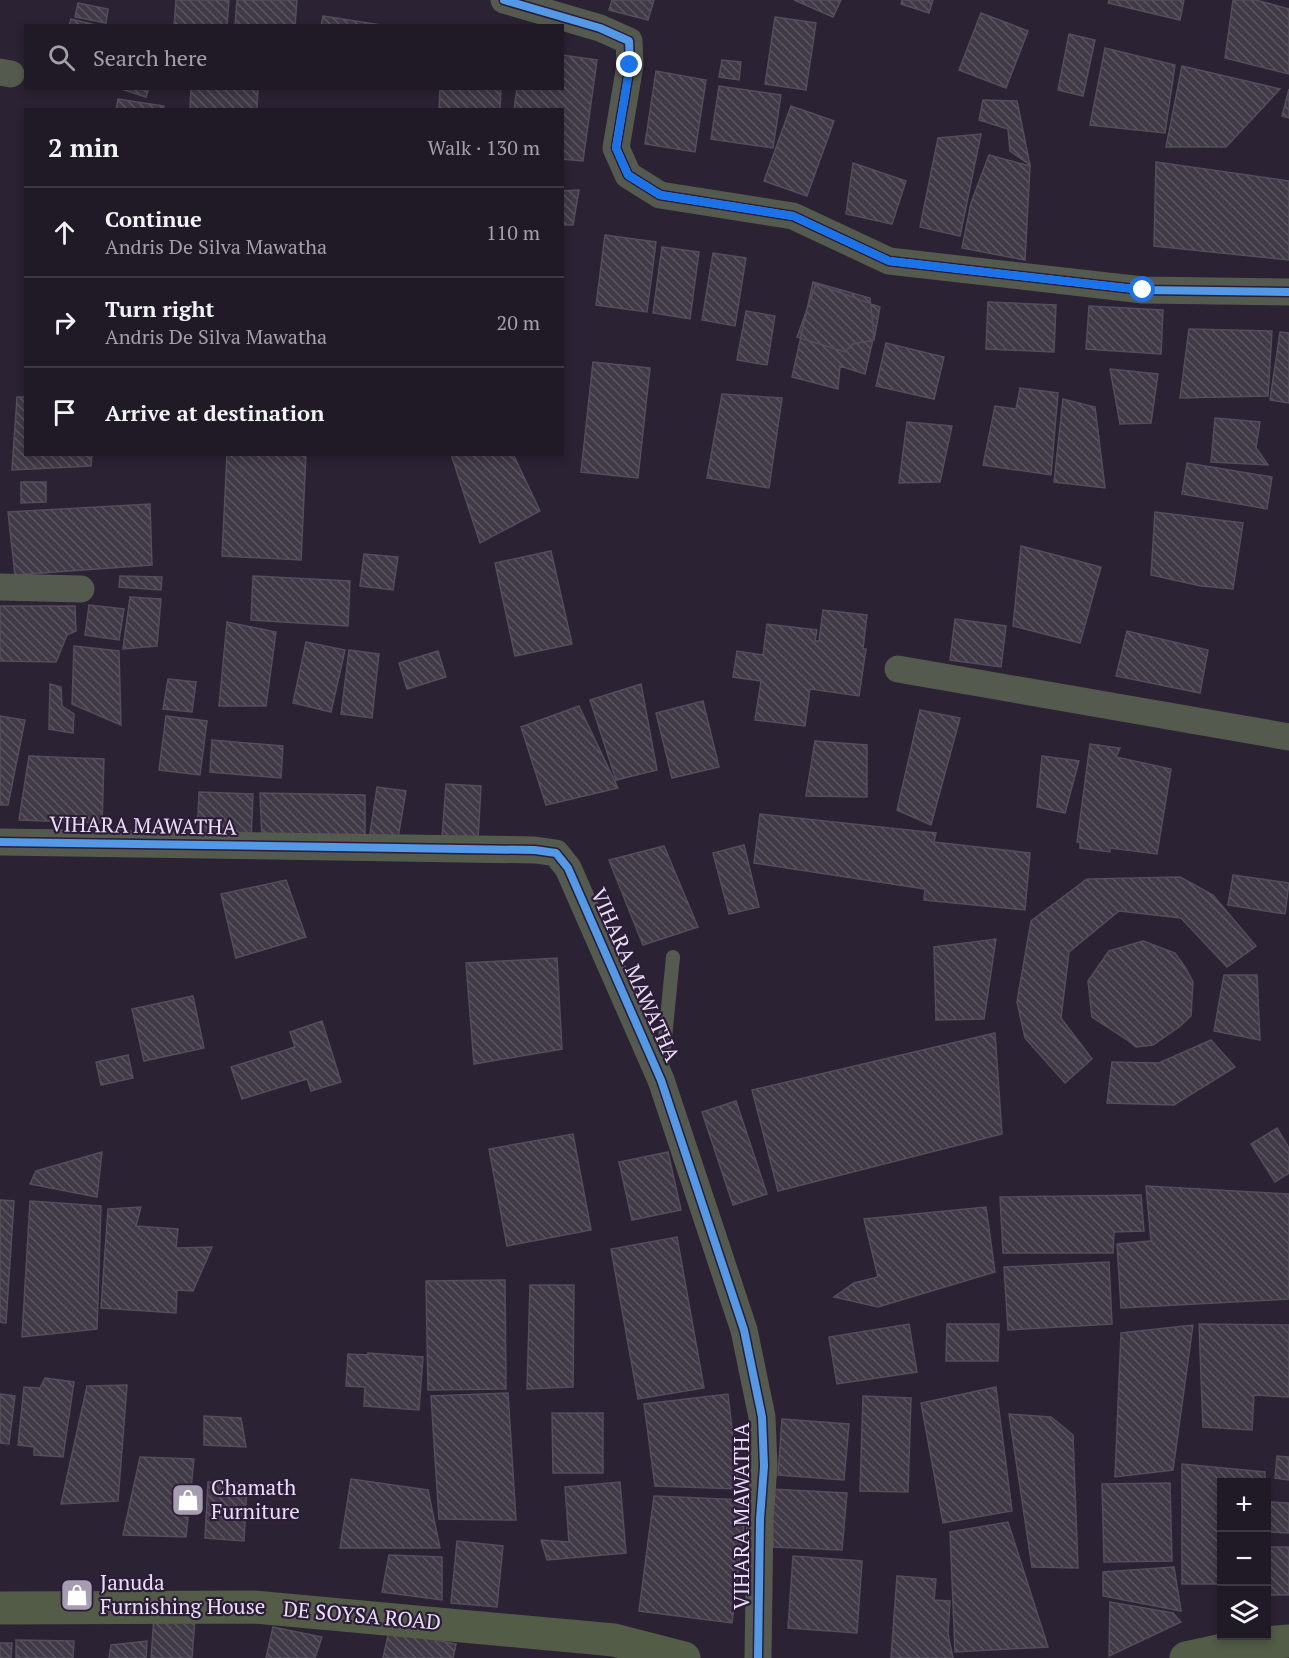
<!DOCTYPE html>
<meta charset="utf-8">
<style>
:root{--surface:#201a26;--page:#2d2732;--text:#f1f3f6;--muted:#a2a1a7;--line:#3d3843}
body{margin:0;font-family:"PT Serif",serif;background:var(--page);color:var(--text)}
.controls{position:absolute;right:18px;bottom:18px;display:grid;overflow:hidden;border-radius:0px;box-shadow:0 3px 9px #0003}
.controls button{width:54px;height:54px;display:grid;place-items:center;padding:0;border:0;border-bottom:2px solid var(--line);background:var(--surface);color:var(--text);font:30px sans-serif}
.stop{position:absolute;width:18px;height:18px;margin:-14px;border:4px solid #1a73e8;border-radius:50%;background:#fff}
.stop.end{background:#1a73e8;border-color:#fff;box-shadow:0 2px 6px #0008}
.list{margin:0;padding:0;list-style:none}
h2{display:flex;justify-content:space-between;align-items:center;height:78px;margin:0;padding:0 24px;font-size:26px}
h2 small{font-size:20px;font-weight:400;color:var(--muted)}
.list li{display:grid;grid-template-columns:39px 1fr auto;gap:18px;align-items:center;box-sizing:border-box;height:90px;padding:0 24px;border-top:2px solid var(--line)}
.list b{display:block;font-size:22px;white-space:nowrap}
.list p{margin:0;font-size:20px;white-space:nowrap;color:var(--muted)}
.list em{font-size:20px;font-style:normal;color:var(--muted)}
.icon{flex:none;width:33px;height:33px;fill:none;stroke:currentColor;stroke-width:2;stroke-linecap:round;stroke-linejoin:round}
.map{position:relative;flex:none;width:1289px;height:1658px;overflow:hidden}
.search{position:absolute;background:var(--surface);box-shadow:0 3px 9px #0003;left:24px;top:24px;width:540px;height:66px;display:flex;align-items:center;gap:15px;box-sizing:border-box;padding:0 21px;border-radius:0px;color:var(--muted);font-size:22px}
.panel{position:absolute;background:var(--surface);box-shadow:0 3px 9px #0003;left:24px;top:108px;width:540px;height:348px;border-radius:0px}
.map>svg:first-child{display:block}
.building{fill:url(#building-back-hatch);stroke:#544d5c;stroke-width:1.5}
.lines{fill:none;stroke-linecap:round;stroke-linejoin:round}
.lane{stroke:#545a4e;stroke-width:14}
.street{stroke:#545a4e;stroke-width:27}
.primary{stroke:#535c47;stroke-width:33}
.cycleway-casing{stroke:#2c1c39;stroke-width:11}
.cycleway{stroke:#5399e6;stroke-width:8}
.route{stroke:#1a73e8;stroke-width:8}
.labels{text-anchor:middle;stroke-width:4.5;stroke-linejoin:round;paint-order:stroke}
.street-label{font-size:21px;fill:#e9dff3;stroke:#2c1c39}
.poi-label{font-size:21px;fill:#e9dff3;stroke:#2c1c39;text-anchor:start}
</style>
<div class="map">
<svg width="1289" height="1658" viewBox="0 0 1289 1658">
<defs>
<pattern id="building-back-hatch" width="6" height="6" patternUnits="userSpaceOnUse" patternTransform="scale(1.5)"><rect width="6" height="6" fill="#403946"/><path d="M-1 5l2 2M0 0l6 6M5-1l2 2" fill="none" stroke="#5c5561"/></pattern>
</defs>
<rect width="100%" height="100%" fill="#2b2233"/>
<path class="building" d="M176,0h53l-2,26h-53z
M237,0h60l-2,26h-60z
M612,0h42l-6,20 -39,-10z
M794,0h47l-8,17z
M902,0h31l-4,13 -28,-9z
M1109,0h75l-4,20 -72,-17z
M1233,0h23l33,9v65l-64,-16z
M78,3l30,6 -2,14 -31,-6z
M981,13l47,18 -22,57 -47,-18z
M323,16l65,10h-67z
M775,17l41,6 -10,67 -41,-6z
M71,19l29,7h-31z
M1069,34l26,6 -12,56 -25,-6z
M1105,48l70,17 -10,68 -75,-8z
M562,55l35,5 -14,101 -21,-2v-49h-48l3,-22h45z
M722,60l19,2 -2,18 -20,-3z
M1182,66l98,23 -54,58h-60z
M656,71l50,9 -11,72 -50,-8z
M719,86l62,9 -8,53 -62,-9z
M118,88h31l-3,9z
M191,88h67l-1,22h-67z
M440,88h61l-1,22h-61z
M1289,89v29l-7,-2z
M118,99l46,7 -1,4h-47z
M983,100l34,1 13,64 -20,-14 -2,-22 -29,-9z
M791,106l43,15 -27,75 -43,-15z
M981,134l-21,102 -40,-9 18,-89z
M989,155l41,11 -5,94 -63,-12 9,-45z
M1156,162l133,19v79l-135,-14z
M853,163l53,18 -14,43 -46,-10z
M579,190l-6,35h-11v-34z
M605,235l51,7 -9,70 -51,-7z
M662,247l37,5 -9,67 -37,-6z
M713,253l33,5 -11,68 -33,-6z
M813,282l57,16 4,37 -9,39 -25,-8 -2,23 -46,-12z
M816,284l64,23 -6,33 -21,4 -8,8 -48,-15z
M988,302l68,3 -2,47 -68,-3z
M1089,306l74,4 -2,44 -75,-5z
M746,311l29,5 -8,49 -30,-5z
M1189,329l83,2 -4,65 -88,2z
M1280,332l9,1v70l-19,-3z
M886,343l58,14 -10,42 -58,-13z
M593,362l57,6 -12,110 -57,-6z
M1110,369l48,5 -7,49 -31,1z
M1020,388l38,5 -7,82 -68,-10 12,-59 21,3z
M722,394l60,4 -13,90 -62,-10z
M17,397h9v57h66l-1,12 -79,4z
M1063,399l32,8 10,81 -51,-6z
M1215,418l45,4 -4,26 12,17 -57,-3z
M907,422l45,4 -12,56 -41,1z
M227,454h79l-5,106 -79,-4z
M451,454h62l27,57 -60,32z
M1187,463l85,14 -5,32 -85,-15z
M21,482h25v20l-25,1z
M150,504l2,61 -137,10 -7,-63z
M1155,512l88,11 -10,66 -32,-3 -50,-11z
M1021,546l80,21 -21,76 -67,-17z
M551,551l21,93 -57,12 -20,-93z
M364,554l34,3 -5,33 -33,-4z
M120,576l42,1 -1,13 -42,-3z
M253,576l97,5 -2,45 -97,-6z
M130,597l31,2 -4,47 -34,3z
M89,605l35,4 -5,31 -34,-5z
M0,606h75l1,25 -9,4 -11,27 -56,-1z
M823,610l44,5 -4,34h3l-7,47 -49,-7 -5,37 -50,-6 6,-39 -28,-4 4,-26 26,4 4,-31 50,6 -2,11h4z
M955,619l51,7 -5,41 -51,-7z
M227,622l49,10 -10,74h-47z
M1127,631l81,19 -8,43 -84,-17z
M306,642l39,8 -14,62 -38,-9z
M74,646l45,5 2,74 -49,-21z
M349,650l30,4 -7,64 -31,-4z
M438,651l8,26 -39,12 -8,-26z
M168,679l28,3 -4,30 -29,-3z
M50,684l11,3 1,19 12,8 -1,19 -24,-4z
M641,684l16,86 -41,10 -26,-80z
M703,701l16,66 -47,11 -16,-65z
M579,706l39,82 -72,17 -25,-78z
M920,710l40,8 -29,107 -34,-15z
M0,716l25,4 -17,85h-8z
M166,716l41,5 -7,54 -41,-5z
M212,740l71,6 -2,32 -71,-6z
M815,741l52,4v52l-61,-1z
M1090,744l30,4 -4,9 55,12 -14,85 -47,-6v4l-30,-4v-6h-3z
M29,756l75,3 -2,64 -83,-3z
M1042,756l37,5 -14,52 -28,-6z
M446,784l35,2 -3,54 -36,-2z
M377,787l29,4 -9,53 -28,-4z
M199,792l54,2 -2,46 -54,-2z
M260,793l105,2v45l-103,1z
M760,814l176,19 -2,9 96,11 -5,57 -101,-10 1,-11 -171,-26z
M744,845l15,62 -30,7 -16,-61z
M664,846l34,81 -55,18 -34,-85z
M1233,875l56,8 -4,31 -57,-9z
M1180,877l33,18 43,51 -29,21 -46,-49 -62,-7 -50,41 -8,66 31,41 -27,24 -40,-45 -8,-36 14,-81 56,-42z
M286,880l20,57 -70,21 -15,-64z
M996,939l-12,80 -48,1 -2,-73z
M1143,941l32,12 10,14 8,15 -2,34 -12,11 -26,18 -17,2 -10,-8 -34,-22 -4,-36 21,-30z
M557,958l5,91 -88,15 -8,-101z
M1224,975h33l3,65 -46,-9z
M193,996l11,52 -60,13 -12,-52z
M322,1021l19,61 -30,9 -4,-12 -65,20 -11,-32 64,-20 -5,-15z
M995,1033l7,101 -224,57 -26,-101z
M1211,1040l24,27 -61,38 -67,-2 5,-41 47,1z
M128,1055l5,23 -32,7 -5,-23z
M736,1101l31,93 -34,11 -31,-93z
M1277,1128l12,20v25l-14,9 -24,-38z
M573,1134l18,96 -84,16 -18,-97z
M102,1152l-5,45 -67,-13 6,-13z
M668,1152l13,58 -49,10 -13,-58z
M1146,1186l143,8v105l-168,9 -4,-64 34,-3z
M1141,1195l3,36 -30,1 -1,21h-110l-3,-56z
M0,1200l14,1 -8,122 -6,-1z
M30,1201l71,5 -4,123 -75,8z
M141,1207l-5,19 42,3 -2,19 36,-1 -19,44 -16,-1 -1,23 -75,-5 7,-99z
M986,1207l9,65 -117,35 -44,-10 20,-14 24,-6 -14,-58z
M677,1237l27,151 -66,11 -27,-150z
M1109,1262l3,62 -104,6 -4,-63z
M505,1280l1,109 -78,1 -2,-109z
M530,1285h44l-1,102 -46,2z
M909,1324l8,48 -80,12 -8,-47z
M947,1324h52l-1,37h-52z
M1199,1324l90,1v72l-35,-2 -2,35 -49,-3z
M1193,1325l-20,145 -58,7 6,-144z
M368,1353l55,4 -4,53 -55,-4 1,-19 -19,-1 2,-32 20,1z
M45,1378l29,4 -11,75 -29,-2v-8l-16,-2 6,-58 16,1z
M127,1385l-9,116 -57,3 26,-118z
M996,1387l16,124 -69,12 -22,-120z
M508,1393l8,127 -77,-1 -8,-123z
M0,1394l15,2 -6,48 -9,-1z
M728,1394l11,95 -84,-3 -11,-82z
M863,1396l48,2 -3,94 -48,-1z
M552,1413h51v60h-50z
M1009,1414l42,3 22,18 5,133 -46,-1z
M204,1416l37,2 5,29 -42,-2z
M782,1419l67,5 -5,56 -66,-5z
M1277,1456l12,1v23l-14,-2z
M140,1457l54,2 -8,78 -63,-2z
M1182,1464l83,8v10h-43v102h-40z
M351,1479l77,11 12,58h-100z
M208,1482l39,2 -3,57 -39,-3z
M620,1482l6,71 -79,7 -6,-20 28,2 -4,-55z
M1170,1483l2,78 -68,1 -2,-78z
M771,1489l76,4 -5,57 -69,-3z
M654,1496l93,4 -15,123 -93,-12z
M1271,1502l18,1v30l-20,-1z
M1008,1522l40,125 -93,5 -5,-120z
M457,1541l46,5 -6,61 -46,-4z
M1266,1547h23v48h-23z
M389,1555l53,2v43l-60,-8z
M793,1556l69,5 -5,72 -69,-5z
M1174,1567l7,44 -78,-15v-24z
M897,1576l39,3 -2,21 16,1 -2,33 5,24h-62z
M1110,1602l63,11 8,9 -72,34z
M154,1616l41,3 -3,39h-41z
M273,1627l49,10 -7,21h-49z
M389,1631l67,13 -3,14h-70z
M16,1640l58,1 -1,17h-57z
M147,1641l-1,17h-37l2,-13z
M0,1643h12l-1,15h-11z"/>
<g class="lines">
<path class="lane" d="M662,1069l11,-112"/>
<path class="street" d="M504,0l96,28 29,13 1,24 -14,83 12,27 32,20 133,21 96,45 254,29 146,2
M0,72l11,2
M0,587l81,2
M898,669l391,68
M0,842l535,8 21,3 12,15 93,212 83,250 18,87 2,49 -4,53 -2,139"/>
<path class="primary" d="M0,1608l254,-1 360,33 70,18
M1186,1658l65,-14 38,-3"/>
<defs>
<path id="cycleway" d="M504,0l96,28 29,13 1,24 -14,83 12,27 32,20 133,21 96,45 254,29 146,2
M0,842l535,8 21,3 12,15 93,212 83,250 18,87 2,49 -4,53 -2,139"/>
</defs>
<use href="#cycleway" class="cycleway-casing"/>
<use href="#cycleway" class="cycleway"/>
</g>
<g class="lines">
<path class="route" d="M630,65l-14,83 12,27 32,20 133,21 96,45 254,29"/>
</g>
<defs>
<symbol id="shop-square" viewBox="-11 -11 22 22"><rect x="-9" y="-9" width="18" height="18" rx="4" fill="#a69db0" stroke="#2c1c39"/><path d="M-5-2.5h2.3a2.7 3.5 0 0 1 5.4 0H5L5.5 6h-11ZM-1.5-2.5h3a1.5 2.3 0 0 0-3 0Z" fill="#fff"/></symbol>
</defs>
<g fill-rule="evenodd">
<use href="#shop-square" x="169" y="1481" width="38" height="38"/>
<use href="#shop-square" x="58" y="1576" width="38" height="38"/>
</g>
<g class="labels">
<g class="street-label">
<text transform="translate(143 826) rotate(1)" y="7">VIHARA MAWATHA</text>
<text transform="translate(635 975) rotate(66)" y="7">VIHARA MAWATHA</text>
<text transform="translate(742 1516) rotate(-90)" y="7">VIHARA MAWATHA</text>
<text transform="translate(362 1616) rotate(5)" y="7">DE SOYSA ROAD</text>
</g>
<g class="poi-label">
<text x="211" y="1495">Chamath<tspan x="211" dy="24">Furniture</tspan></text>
<text x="100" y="1590">Januda<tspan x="100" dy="24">Furnishing House</tspan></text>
</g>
</g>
</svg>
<div class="controls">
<button>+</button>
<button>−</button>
<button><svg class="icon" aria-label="layers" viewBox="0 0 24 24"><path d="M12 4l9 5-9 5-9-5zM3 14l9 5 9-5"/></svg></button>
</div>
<div class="stop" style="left:1143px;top:290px"></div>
<div class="stop end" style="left:630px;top:65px"></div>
<div class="search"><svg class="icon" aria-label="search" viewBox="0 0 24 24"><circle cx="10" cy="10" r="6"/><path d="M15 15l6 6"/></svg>Search here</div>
<section class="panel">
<h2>2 min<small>Walk · 130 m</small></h2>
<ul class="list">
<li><svg class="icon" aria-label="ahead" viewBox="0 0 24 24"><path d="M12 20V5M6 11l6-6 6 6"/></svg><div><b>Continue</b><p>Andris De Silva Mawatha</p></div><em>110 m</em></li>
<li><svg class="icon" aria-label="right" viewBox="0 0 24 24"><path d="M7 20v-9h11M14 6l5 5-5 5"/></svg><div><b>Turn right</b><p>Andris De Silva Mawatha</p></div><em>20 m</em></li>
<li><svg class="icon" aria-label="arrive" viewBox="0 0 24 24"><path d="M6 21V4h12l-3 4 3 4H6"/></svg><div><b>Arrive at destination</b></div></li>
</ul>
</section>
</div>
